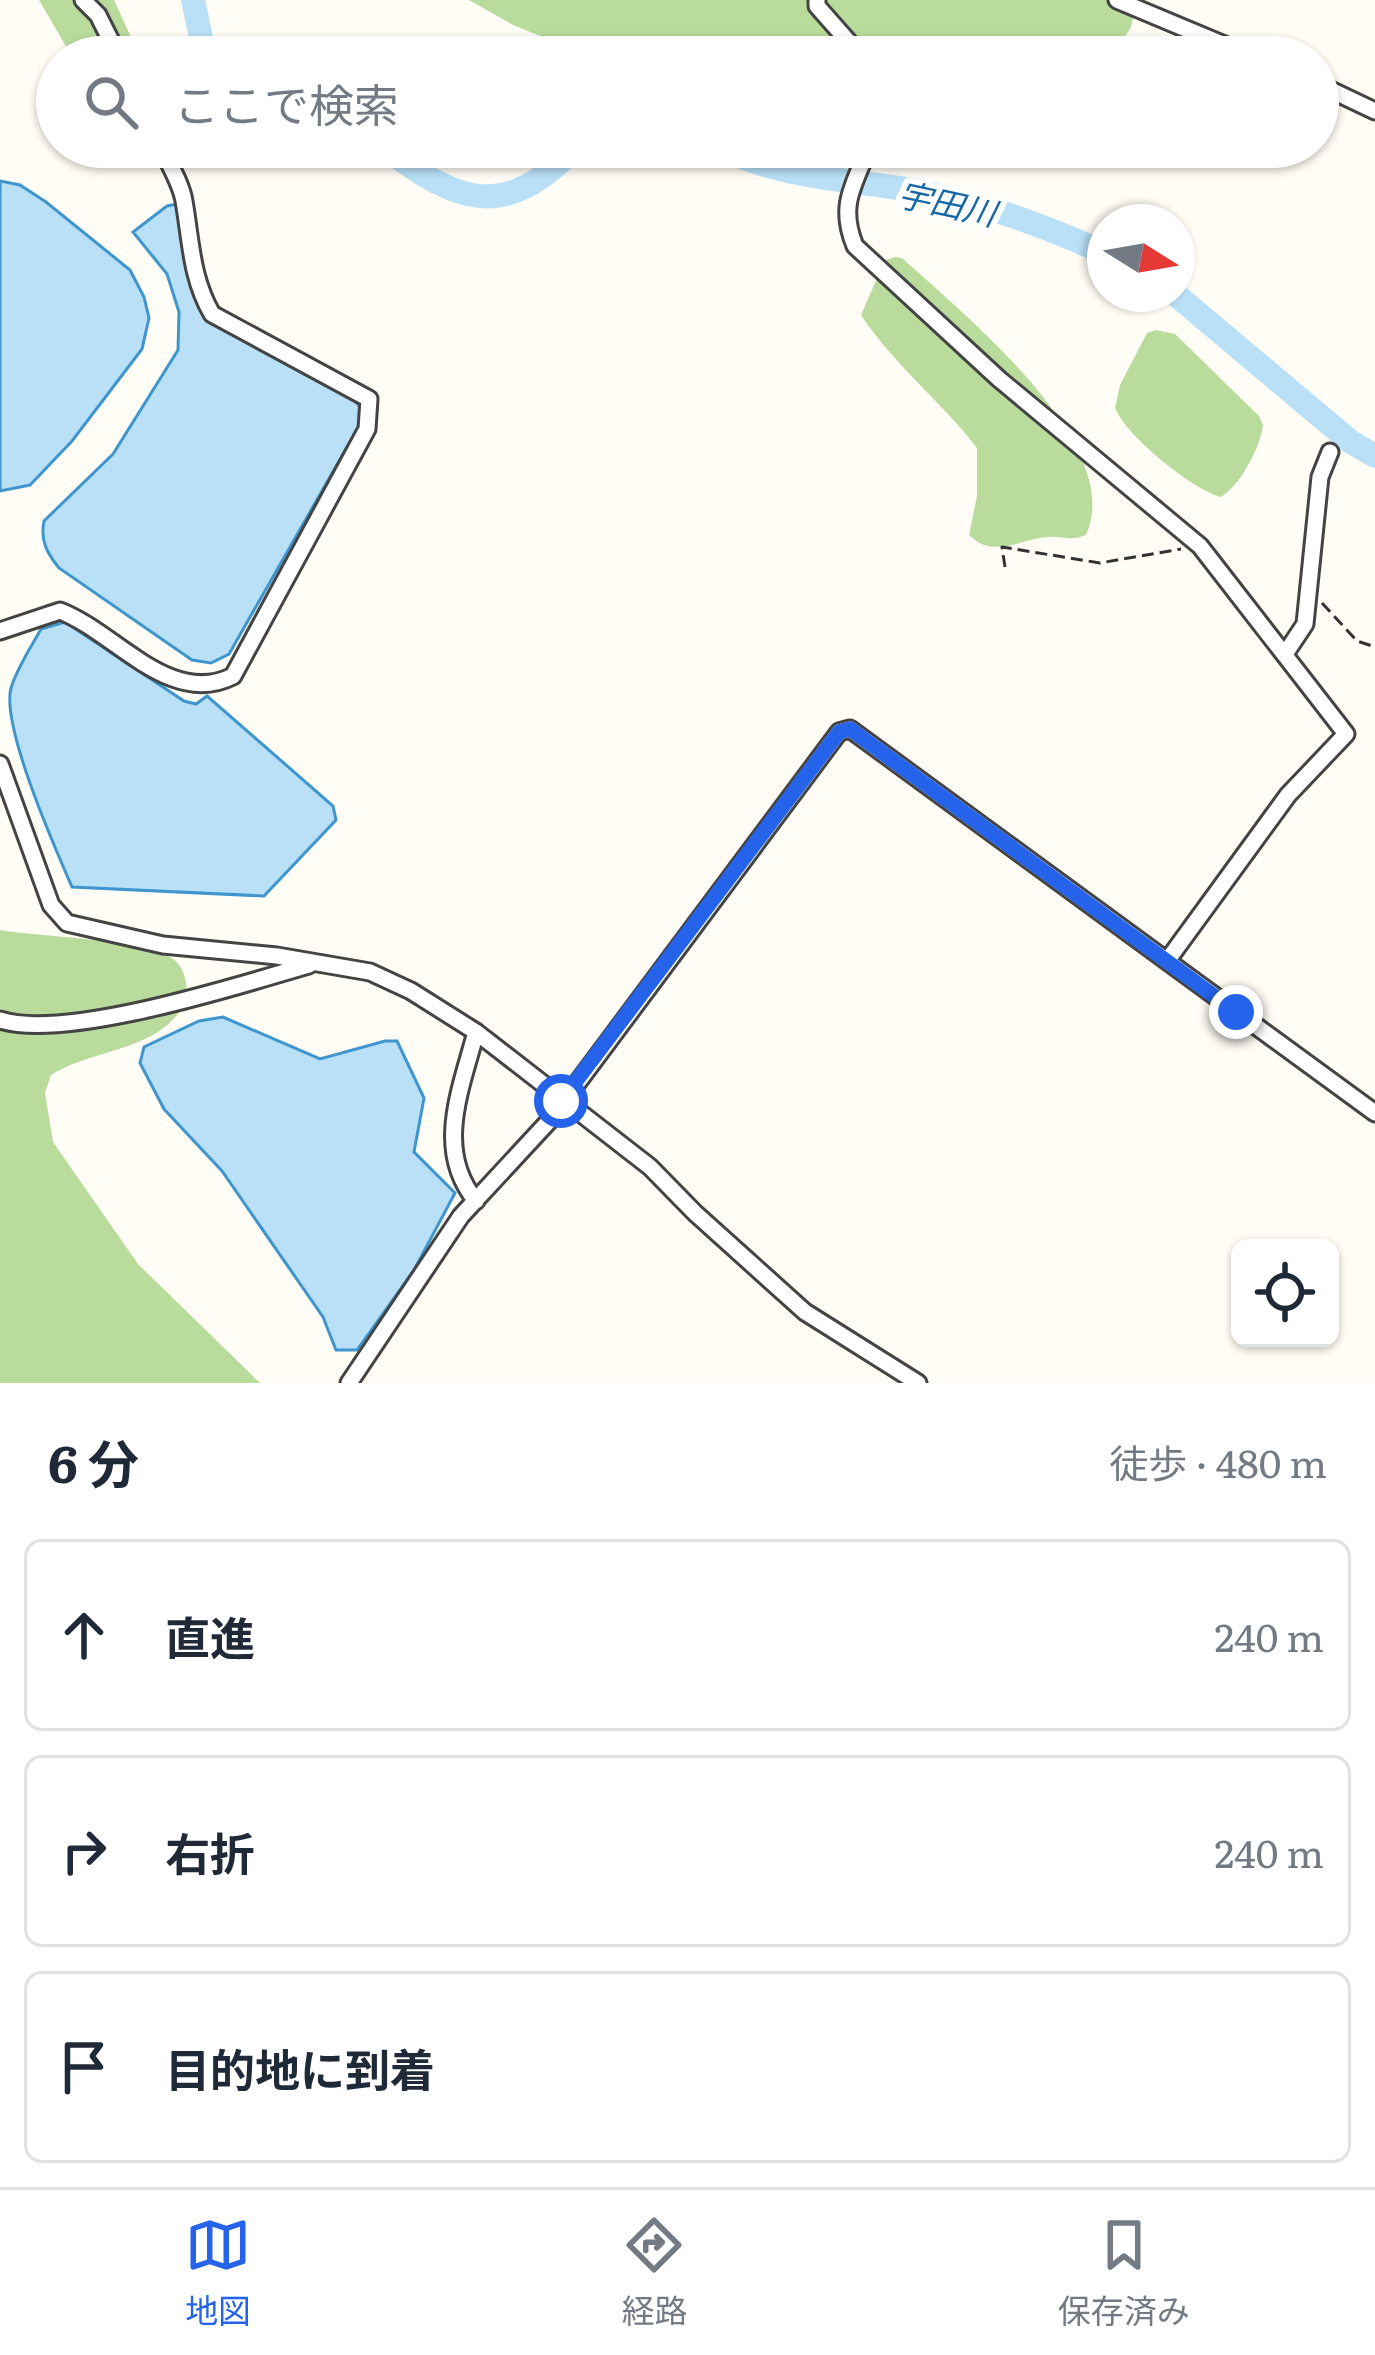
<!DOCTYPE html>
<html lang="ja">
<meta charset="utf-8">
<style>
:root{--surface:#fff;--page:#f6f6f7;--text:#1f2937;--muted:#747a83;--line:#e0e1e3;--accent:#2563eb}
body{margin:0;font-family:Literata,"Noto Sans JP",serif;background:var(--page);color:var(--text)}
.controls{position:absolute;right:36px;bottom:36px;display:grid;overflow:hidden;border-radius:18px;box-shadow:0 3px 9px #0004}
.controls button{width:108px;height:108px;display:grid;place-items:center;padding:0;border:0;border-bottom:3px solid var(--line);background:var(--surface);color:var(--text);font:60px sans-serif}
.compass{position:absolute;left:1087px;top:204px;width:108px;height:108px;border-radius:50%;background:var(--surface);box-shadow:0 3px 9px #0004;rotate:101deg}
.stop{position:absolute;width:36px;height:36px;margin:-27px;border:9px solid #2563eb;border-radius:50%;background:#fff}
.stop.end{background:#2563eb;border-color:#fff;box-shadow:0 3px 12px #0008}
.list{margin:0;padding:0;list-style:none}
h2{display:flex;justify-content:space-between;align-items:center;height:156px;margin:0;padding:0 48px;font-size:51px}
h2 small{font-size:39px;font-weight:400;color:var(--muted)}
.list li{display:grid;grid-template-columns:78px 1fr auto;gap:36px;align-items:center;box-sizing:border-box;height:192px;margin:0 24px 24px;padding:0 24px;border:3px solid var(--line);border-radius:18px}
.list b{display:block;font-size:45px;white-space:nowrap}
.list em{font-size:39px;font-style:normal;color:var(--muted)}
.icon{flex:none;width:66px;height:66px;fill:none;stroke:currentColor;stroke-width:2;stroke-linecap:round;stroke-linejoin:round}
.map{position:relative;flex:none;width:1375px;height:1383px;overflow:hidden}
.search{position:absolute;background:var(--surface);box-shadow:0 3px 9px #0004;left:36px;right:36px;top:36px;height:132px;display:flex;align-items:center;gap:30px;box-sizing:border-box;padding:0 42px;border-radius:66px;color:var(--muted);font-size:45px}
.sheet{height:804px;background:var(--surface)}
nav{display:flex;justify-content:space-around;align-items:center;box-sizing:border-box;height:168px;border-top:3px solid var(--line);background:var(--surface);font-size:33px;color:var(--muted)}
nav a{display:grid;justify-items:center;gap:6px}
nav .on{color:var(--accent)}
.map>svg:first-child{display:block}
.forest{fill:#b9dc9c}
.water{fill:#b9e0f7;stroke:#3f96cf;stroke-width:3}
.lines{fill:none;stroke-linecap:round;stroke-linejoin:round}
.river{stroke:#b9e0f7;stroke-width:24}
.minor-casing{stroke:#444;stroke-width:21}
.path{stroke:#333;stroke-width:3;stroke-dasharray:12 6;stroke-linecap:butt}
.minor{stroke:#fff;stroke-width:15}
.route{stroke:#2563eb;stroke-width:15}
.labels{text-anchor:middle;stroke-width:12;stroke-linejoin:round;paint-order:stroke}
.water-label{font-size:33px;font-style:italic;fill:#1768a6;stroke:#fff}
</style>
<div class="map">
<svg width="1375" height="1383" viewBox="0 0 1375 1383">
<rect width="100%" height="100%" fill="#fffdf5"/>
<path class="forest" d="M39,0h75l26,57h-68z
M469,0h668l-6,27 -18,30h-98l-47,-8 -36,8h-340l-79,-32z
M895,257l7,1c59,54 225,187 184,277 -13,5 -16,3 -29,2 -30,-3 -62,25 -88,-2l8,-39v-48c-36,-47 -83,-83 -116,-133l24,-55z
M1156,330l19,4 84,82 4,9c-2,21 -23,61 -42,72 -28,-7 -95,-61 -106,-89l5,-23 27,-52z
M0,930c39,7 148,9 173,29 8,5 11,14 13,24 4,20 -8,34 -24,46 -29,22 -78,25 -111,46l-6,18 8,49 85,122 122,119h-260z"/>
<path class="water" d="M0,181l20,4 26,17 84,68 14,27 5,21 -7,31 -70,92 -42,44 -30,6z
M177,204l22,99 150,92 14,15v9l-134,235 -18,9 -19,-3 -133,-92c-12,-15 -19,-27 -15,-47l69,-67 65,-104 1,-38 -12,-38 -34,-42 34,-26z
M65,622l119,79 12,3 11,-8 126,110 3,14 -72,76 -192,-9c-17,-39 -71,-161 -61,-199 6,-20 20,-41 30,-59z
M223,1017l97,42 65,-18h12l27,57 -10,54 41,41 -41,77 -57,80h-21l-13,-33 -101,-146 -58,-62 -24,-46 4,-16 55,-26z"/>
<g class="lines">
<path class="river" d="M193,0l12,57
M384,147c73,56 121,75 191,0
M718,147c65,32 130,32 200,44 66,12 126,35 187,62
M1175,294l176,148 24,14"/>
<defs>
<path id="minor" d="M83,0l15,15 21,42
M817,0v6l45,51
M1117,0l136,57
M1318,84l57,27
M869,147c-15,38 -31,58 -14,99l144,133 201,167 146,188 -58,61 -121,166 208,152
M0,631l60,-20c55,21 110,97 173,65l134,-247 2,-30 -157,-85c-21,-36 -21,-73 -28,-113 -3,-18 -15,-37 -23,-54
M1285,654l20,-30 15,-147 10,-25
M0,764l51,141 16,18 96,22 114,11 93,16 41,19 65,41 174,135 45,46 110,99 113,71
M0,1020c66,21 239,-35 309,-55
M476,1201c-42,-51 -15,-112 0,-169
M349,1383l112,-167 88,-95 290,-389 11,-3 317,232"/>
</defs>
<use href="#minor" class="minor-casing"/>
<path class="path" d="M1005,567l-3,-20 98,16 81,-14
M1322,603l35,38 18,6"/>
<use href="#minor" class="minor"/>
</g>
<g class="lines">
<path class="route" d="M561,1101l278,-369 11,-3 386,283"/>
</g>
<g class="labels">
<g class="water-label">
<text transform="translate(947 204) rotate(12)" y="12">宇田川</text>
</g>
</g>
</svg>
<div class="controls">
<button><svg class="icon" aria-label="locate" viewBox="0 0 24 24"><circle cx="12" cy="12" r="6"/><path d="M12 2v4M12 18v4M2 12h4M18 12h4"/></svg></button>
</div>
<svg class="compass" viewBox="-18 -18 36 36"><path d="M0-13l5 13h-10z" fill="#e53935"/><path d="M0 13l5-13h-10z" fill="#747a83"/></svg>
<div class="stop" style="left:561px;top:1101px"></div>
<div class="stop end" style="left:1236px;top:1012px"></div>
<div class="search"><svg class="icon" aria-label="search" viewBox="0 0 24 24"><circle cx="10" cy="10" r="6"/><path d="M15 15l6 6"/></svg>ここで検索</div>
</div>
<section class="sheet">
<h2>6 分<small>徒歩 · 480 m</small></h2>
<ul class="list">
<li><svg class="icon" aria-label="ahead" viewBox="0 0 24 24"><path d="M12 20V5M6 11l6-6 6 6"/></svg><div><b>直進</b></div><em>240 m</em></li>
<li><svg class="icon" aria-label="right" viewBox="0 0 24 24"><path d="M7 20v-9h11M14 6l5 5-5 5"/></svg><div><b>右折</b></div><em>240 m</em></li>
<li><svg class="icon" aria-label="arrive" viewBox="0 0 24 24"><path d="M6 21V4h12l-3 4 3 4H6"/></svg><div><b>目的地に到着</b></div></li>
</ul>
</section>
<nav>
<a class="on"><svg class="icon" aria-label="map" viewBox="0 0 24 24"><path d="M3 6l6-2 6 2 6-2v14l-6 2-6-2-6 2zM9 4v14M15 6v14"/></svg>地図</a>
<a><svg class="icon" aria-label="directions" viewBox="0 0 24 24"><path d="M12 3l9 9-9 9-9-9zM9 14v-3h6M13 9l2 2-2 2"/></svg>経路</a>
<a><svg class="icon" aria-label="saved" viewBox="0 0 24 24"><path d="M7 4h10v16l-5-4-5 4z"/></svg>保存済み</a>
</nav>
